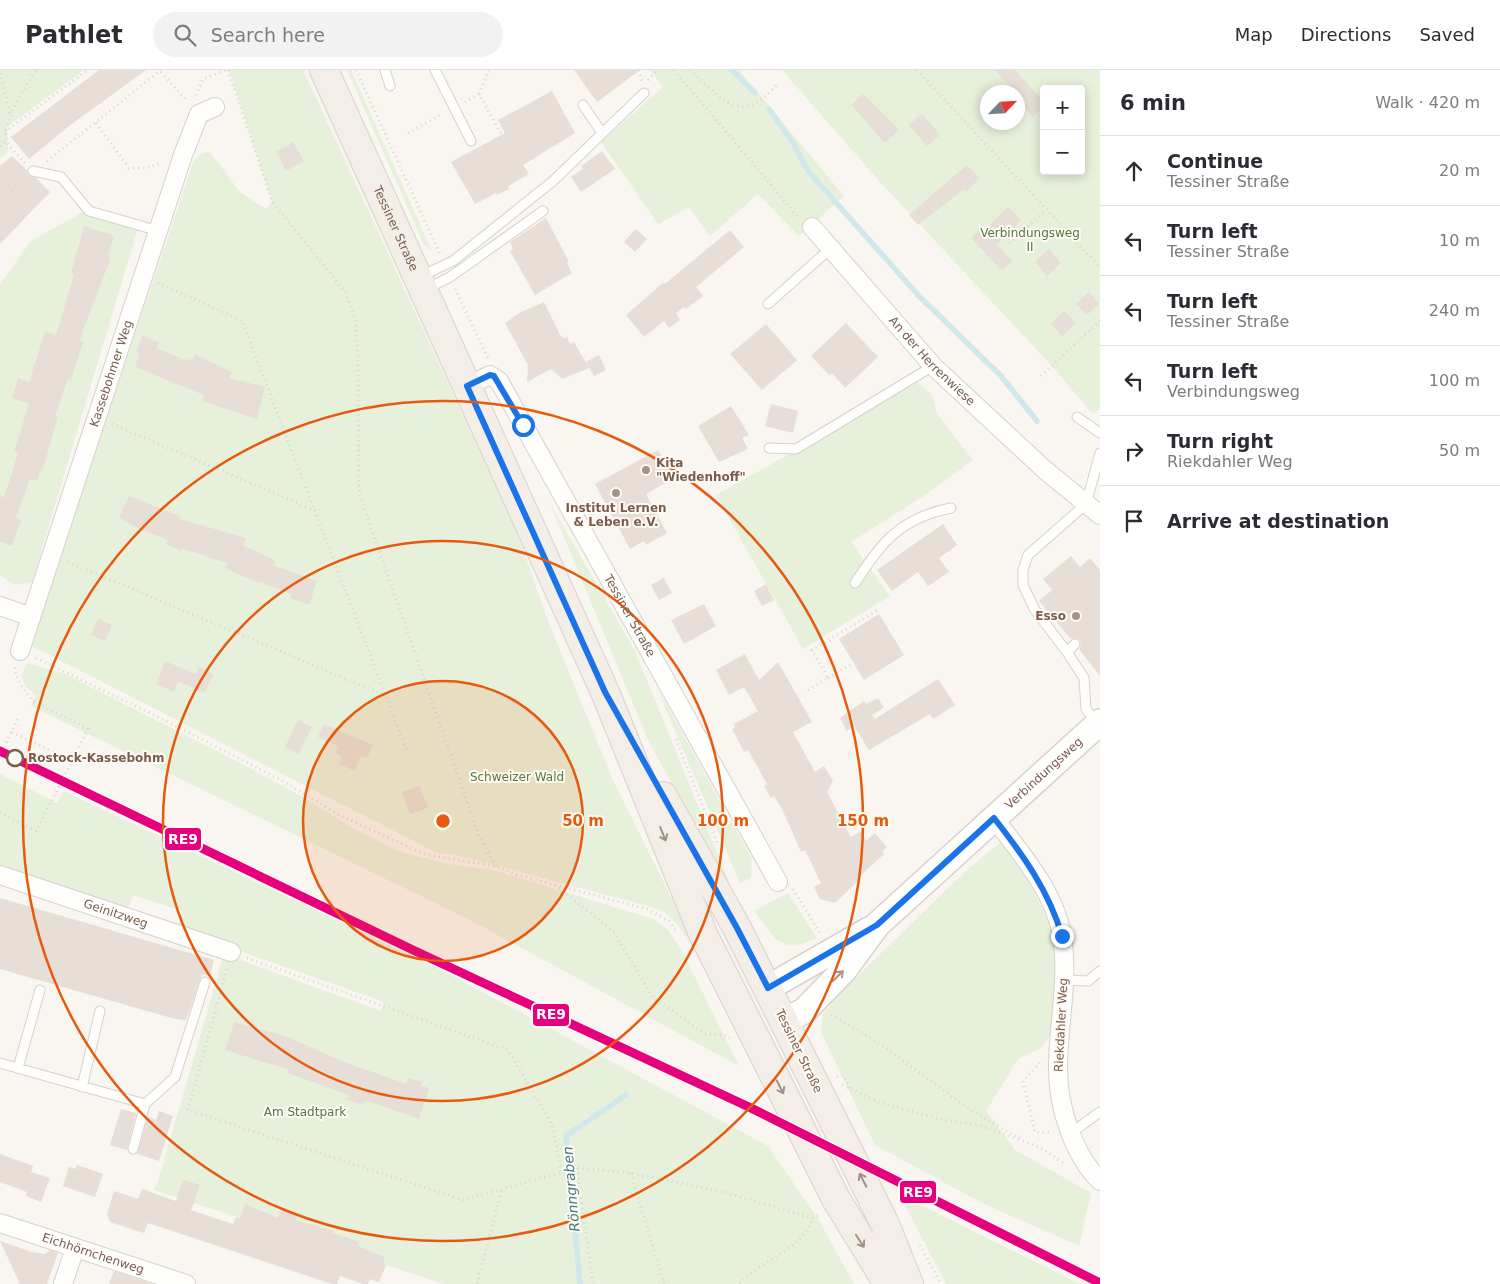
<!DOCTYPE html>
<meta charset="utf-8">
<style>
:root{--surface:#fff;--page:#f2f2f3;--text:#2b2b33;--muted:#7c7c81;--line:#e1e1e2}
body{margin:0;font-family:"DejaVu Sans",sans-serif;background:var(--page);color:var(--text)}
.controls{position:absolute;right:15px;top:15px;display:grid;overflow:hidden;border-radius:5px;box-shadow:0 2px 12px #0003}
.controls button{width:45px;height:45px;display:grid;place-items:center;padding:0;border:0;border-bottom:1px solid var(--line);background:var(--surface);color:var(--text);font:25px sans-serif}
.compass{position:absolute;left:980px;top:15px;width:45px;height:45px;border-radius:50%;background:var(--surface);box-shadow:0 2px 12px #0003;rotate:65deg}
.stop{position:absolute;width:15px;height:15px;margin:-11px;border:4px solid #1a73e8;border-radius:50%;background:#fff}
.stop.end{background:#1a73e8;border-color:#fff;box-shadow:0 1px 5px #0008}
.list{margin:0;padding:0;list-style:none}
h2{display:flex;justify-content:space-between;align-items:center;height:65px;margin:0;padding:0 20px;font-size:21px}
h2 small{font-size:16px;font-weight:400;color:var(--muted)}
.list li{display:grid;grid-template-columns:32px 1fr auto;gap:15px;align-items:center;box-sizing:border-box;height:70px;padding:0 20px;border-top:1px solid var(--line)}
.list b{display:block;font-size:19px;white-space:nowrap}
.list p{margin:0;font-size:16px;white-space:nowrap;color:var(--muted)}
.list em{font-size:16px;font-style:normal;color:var(--muted)}
.icon{flex:none;width:28px;height:28px;fill:none;stroke:currentColor;stroke-width:2;stroke-linecap:round;stroke-linejoin:round}
.map{position:relative;flex:none;width:1100px;height:1214px;overflow:hidden}
header{display:flex;align-items:center;gap:30px;box-sizing:border-box;height:70px;padding:0 25px;background:var(--surface);border-bottom:1px solid var(--line)}
header strong{font-size:24px}
nav{display:flex;gap:28px;margin-inline-start:auto;font-size:18px}
.search{width:350px;height:45px;background:var(--page);display:flex;align-items:center;gap:12px;box-sizing:border-box;padding:0 18px;border-radius:28px;color:var(--muted);font-size:19px}
main{display:flex}
aside{flex:1;background:var(--surface)}
.map>svg:first-child{display:block}
.green{fill:#e7f0db;fill-rule:evenodd}
.lines{fill:none;stroke-linecap:round;stroke-linejoin:round}
.stream{stroke:#d0e8ea;stroke-width:5.5}
.building{fill:#e6ded7}
.service-casing{stroke:#d7d1cb;stroke-width:11}
.minor-casing{stroke:#d7d1cb;stroke-width:20}
.secondary-casing{stroke:#d9d2cb;stroke-width:28}
.primary-casing{stroke:#dad1cc;stroke-width:30}
.path{stroke:#dcd5d0;stroke-width:3;stroke-dasharray:1 4;stroke-linecap:butt}
.service{stroke:#fefefd;stroke-width:9}
.minor{stroke:#fefefd;stroke-width:18}
.secondary{stroke:#fefefd;stroke-width:25}
.primary{stroke:#f3eee8;stroke-width:28}
.primary-bridge-casing{stroke:#dad1cc;stroke-width:30;stroke-linecap:butt}
.primary-bridge{stroke:#f3eee8;stroke-width:28}
.rail-1-casing{stroke:#fffaf3;stroke-width:12}
.rail-1{stroke:#e5007d;stroke-width:9}
.oneway{stroke:#a48f83}
.oneway2{stroke:#a8958b}
.route{stroke:#1a73e8;stroke-width:6}
.ring{fill:none;stroke:#e8590c;stroke-width:2.5}
.poi-dot{fill:#a69286;stroke:#fffaf3;stroke-width:2}
.stop-dot{fill:#fffaf3;stroke:#7a5c4d;stroke-width:2.5}
.labels{text-anchor:middle;stroke-width:4;stroke-linejoin:round;paint-order:stroke}
.street-label{font-size:12px;fill:#7a5c4d;stroke:#fffaf3}
.park-label{font-size:12px;fill:#537a41;stroke:#fffaf3}
.poi-label{font-size:12px;font-weight:bold;fill:#7a5c4d;stroke:#fffaf3;text-anchor:start}
.stop-label{font-size:12px;font-weight:bold;fill:#7a5c4d;stroke:#fffaf3;text-anchor:start}
.water-label{font-size:14px;font-style:italic;fill:#437c86;stroke:#fffaf3}
.centre{fill:#e8590c;stroke:#fffaf3;stroke-width:2.5}
.ring-label{font-size:15px;text-anchor:middle;font-weight:bold;fill:#e8590c;stroke:#fffaf3;stroke-width:4;stroke-linejoin:round;paint-order:stroke}
.line-badge{stroke:#fffaf3;stroke-width:2}
.badge-label{font-size:14px;text-anchor:middle;font-weight:bold;fill:#fff}
</style>
<header>
<strong>Pathlet</strong>
<div class="search"><svg class="icon" aria-label="search" viewBox="0 0 24 24"><circle cx="10" cy="10" r="6"/><path d="M15 15l6 6"/></svg>Search here</div>
<nav><a>Map</a><a>Directions</a><a>Saved</a></nav>
</header>
<main>
<div class="map">
<svg width="1100" height="1214" viewBox="0 0 1100 1214">
<rect width="100%" height="100%" fill="#f9f5f0"/>
<path class="green" d="M0,0h84l-77,57 1,25 -8,7z
M229,0h74l213,460 34,96 63,154 82,166 -3,1c-11,-17 -18,-31 -37,-39l-202,-54h-14l-409,-209 164,-485 9,-7 7,-1 30,40 26,17 6,-8z
M347,0h4l81,181 -8,-6z
M650,0h89l105,126 -45,40 -41,-42 -48,42 -21,-29 -31,17 -57,-82 62,-55z
M782,0h318v338l-7,6 -42,-49 -170,-182zM1044,19h37v82h-37zM988,22h30v30h-30z
M83,142l55,16 -106,354 -17,3 -15,-10v-291l31,-43z
M918,312l15,14 4,18 36,46 -46,34 -76,48 39,54 -87,53 -87,-154z
M550,433l85,148 101,248 11,19h-2l-97,-178z
M27,593l38,11 93,47 71,36 74,40 48,30 50,25 47,12 45,6 160,49 15,11 13,19 58,117 -269,-146 -439,-214 5,-11 -10,-8 -5,-11z
M656,616l96,173 -1,19 -11,5z
M0,704l57,29 7,-12 378,179 326,176 52,76 34,62h-410l-290,-94 4,-9 66,-227 157,57 3,-9 -207,-73 5,-18 -49,-16 -7,19 -126,-43z
M1002,771l26,39 24,49 6,30 -7,75 -10,14 -23,11 -32,52 29,39 76,43 -12,53 -97,-43 -107,-58 -54,-113 2,-18 16,-20 130,-126z
M788,823l29,45c-37,17 -42,1 -63,-27z
M899,1124l181,90h-134z"/>
<g class="lines">
<path class="stream" d="M732,0l23,23
M769,39l24,34 15,28 110,124 83,81 36,45
M580,1214l-14,-148 60,-41"/>
</g>
<path class="building" d="M99,0h47l-77,56 -40,33 -18,-22z
M574,0h66l-43,32z
M995,0h20l29,32v5l-11,10 -10,-12 2,-2 -7,-11h-3z
M552,21l23,42 -52,32 6,9 -21,12 1,3 -12,6 -1,-2 -21,11 -24,-42 54,-29 -7,-13z
M863,24l36,36 -14,13 -34,-38z
M922,44l18,21 -13,11 -18,-21z
M293,72l11,19 -18,10 -10,-19z
M602,81l13,18 -34,23 -10,-15 12,-8 -2,-3z
M12,86l15,14 1,5 8,3 14,14 -50,52v-78z
M967,95l13,13 -14,13 -2,-2 -46,36 -9,-10z
M1008,137l13,13 -24,25 16,16 -11,10 -31,-33 10,-10 3,3z
M546,148l23,44 -2,1 5,10 -37,22 -25,-44 3,-2 -3,-7z
M84,156l30,10 -6,20 2,4 -27,70 -3,11 3,1 -12,38 -3,-1 -13,37 3,1 -16,55 -2,-1 -3,10 -7,-2 -14,39 5,2 -9,26 -12,-5v-46l4,3 14,-45 -4,-1 15,-48 -17,-6 6,-20 11,4 16,-50 11,3 18,-60 -3,-1z
M636,159l11,10 -12,13 -11,-10z
M730,160l14,17 -48,40 7,9 -17,13 -2,-2 -8,6 4,7 -11,8 -5,-7 -20,16 -18,-22 38,-33 1,2z
M1049,179l12,14 -14,13 -12,-14z
M1089,222l10,12 -12,11 -11,-11z
M544,232l16,33 4,3 3,-1 3,7 4,-2 15,26 -27,11 -11,-10 -24,13 1,-17 -23,-42 16,-11z
M1064,241l12,12 -14,13 -11,-12z
M846,253l32,34 -33,31 -13,-15 -2,3 -19,-20z
M766,254l31,36 -35,30 -32,-36z
M142,266l17,6 -2,6 28,12 1,-2 6,3 3,-7 36,18 -2,6 36,9 -8,32 -55,-18 2,-6 -69,-28 5,-14 -4,-1z
M599,285l7,15 -12,6 -8,-14z
M771,334l27,7 -5,22 -28,-7z
M731,336l18,29 -7,3 6,11 -29,13 -21,-36z
M658,380l8,14 8,-2 6,13 -34,19 21,39 -21,12 -2,-4 -14,8 -35,-65z
M129,426l52,21 -1,2 66,19 -2,8 31,14 -2,5 44,16 -8,24 -19,-7 1,-4 -32,-12 -1,1 -33,-15 2,-5 -45,-15 -1,3 -15,-7 2,-4 -29,-11 -20,-12z
M943,454l14,21 -18,13 10,14 -21,14 -10,-14 -26,19 -15,-21z
M1071,486l9,11 10,-9 10,12v106l-21,-27 2,-4 -1,-5 -4,-2 -5,1 -32,-38 13,-11 -9,-11z
M664,508l8,15 -13,7 -8,-15z
M766,514l8,16 -12,6 -8,-15z
M704,534l12,22 -32,18 -13,-24z
M879,544l25,41 -40,25 -25,-41z
M98,549l14,6 -7,16 -14,-6z
M745,584l14,26 19,-18 34,60 -19,10 22,40 9,-6 9,15 -6,11 24,45 10,-6 5,10 9,-8 12,14 -5,5 2,2 -25,23 1,2 -25,24 -15,-4 -6,-12 7,-4 -16,-33 -4,2 -19,-43 -8,-13 -3,2 -7,-12 3,-2 -19,-34 -4,2 -12,-23 3,-1 -1,-4 24,-13 -14,-24 -15,8 -13,-25z
M165,591l31,13 3,-7 15,7 -10,19 -26,-12 -4,11 -18,-8z
M938,609l17,26 -22,14 -3,-5 -61,36 -15,-24 -7,5 -7,-13 24,-17 2,3 12,-6 6,10 -12,7 3,4z
M298,650l14,7 -13,27 -14,-7z
M324,654l49,21 -6,13 -6,-2 -6,15 -16,-7 3,-7 -7,-4 3,-7 -20,-9z
M420,716l8,22 -18,6 -8,-22z
M0,828l214,62 -4,16 -8,-2 -16,46 -11,-1 -175,-50z
M234,952l54,15 56,25 62,22 2,-6 15,4 -2,4 8,2 -10,31 -54,-19 -1,4 -17,-4 2,-5 -61,-22 1,-3 -64,-20z
M121,1039l15,4 -9,37 -17,-5z
M159,1041l14,5 -14,45 -22,-7 11,-37 8,3z
M0,1084l33,12 -2,6 19,6 -9,24 -15,-6 1,-4 -27,-10z
M77,1095l26,9 -8,23 -32,-11 6,-19 7,2z
M183,1110l17,5 -9,25 42,14 3,-7 4,1 5,-14 33,14 3,-8 16,6 -2,4 39,11 -1,2 26,9 -1,4 27,11 -2,7 3,1 -7,17 -9,-3 -2,5h-5l-23,-8 -3,8h-5l-184,-61 -4,10 -34,-11 -3,-8 7,-23 24,8 4,-10 34,12z
M0,1171l32,11 13,2 5,-4 8,3 -11,31h-27z
M114,1201l38,13h-43z"/>
<g class="lines">
<defs>
<path id="service" d="M385,0l5,16
M435,0l36,71
M583,35l19,28
M33,101l28,6 28,34 70,20
M419,207l34,-16 100,-80 91,-88
M426,219l24,-12 93,-66
M768,234l63,-56
M1077,347l23,16
M769,378l27,1 137,-83
M855,513c27,-41 45,-65 96,-75
M1075,574l-8,8 17,26 2,31 11,15
M1067,582l-32,-42 -12,-25v-15l5,-15 58,-51 14,-51
M1065,910l23,1 12,-10
M0,993l145,41 -12,45
M18,998l22,-78
M82,1017l18,-76
M145,1034l30,-27 30,-95
M1071,1063l29,-21"/>
<g id="minor">
<path id="s1" d="M812,157l121,139 112,104 55,45"/>
<path id="s2" d="M467,316l23,-11 9,6 279,501"/>
<path d="M0,536l31,11"/>
<path id="s3" d="M20,581l163,-496 16,-41 16,-7"/>
<path d="M994,748c26,34 61,74 68,118 7,45 -4,89 -4,133 0,38 15,85 42,112"/>
<path id="s4" d="M0,805l231,77"/>
<path id="s5" d="M0,1153l186,61"/>
<path d="M63,1214l12,-36"/>
</g>
<g id="secondary">
<path d="M768,918l101,-58"/>
<path id="s6" d="M784,951l20,-10 40,-41 33,-45 223,-203"/>
</g>
<g id="primary">
<path id="s7" d="M324,0l281,622 98,242 55,109"/>
<path d="M663,726l74,132 69,138"/>
<path d="M836,1129l52,85"/>
<path d="M885,1154l24,60"/>
</g>
</defs>
<use href="#service" class="service-casing"/>
<use href="#minor" class="minor-casing"/>
<use href="#secondary" class="secondary-casing"/>
<use href="#primary" class="primary-casing"/>
<path class="path" d="M228,0l44,131 73,91 10,25 3,39 1,137 120,343 17,30
M356,0l84,184
M639,0l3,12
M674,0l124,147
M690,0c16,14 41,46 65,34 9,-5 17,-15 24,-21
M917,0l183,197
M161,2l26,29
M0,3l10,40
M648,10l9,-10
M479,24l10,-24
M196,25l7,-16 23,-9
M465,32l14,-8 23,41
M96,53l33,45h16l17,-5
M5,62l83,-62
M408,63l34,-19
M0,76l6,-5
M47,91l114,-91
M25,93c-6,-7 -14,-14 -18,-21 -7,-19 19,-56 29,-72
M0,131l24,-21
M1009,173l36,-32
M158,213l84,38 166,433
M455,219l33,69
M1041,306l59,-55
M112,354l204,87
M68,492l314,132
M36,588l124,60 121,62 60,36 86,39 69,11 21,9 130,34 22,12 6,9
M828,608l25,-15
M808,620l20,-12 -16,-28 66,-40
M12,662l60,29
M676,669l42,106
M4,677l15,-30
M0,742l36,19 52,-102 -55,-28 -11,-14 -8,-17 1,-3
M559,818l55,44 39,66 53,36 17,1 7,3
M793,819l28,46
M247,888l261,92 44,74 9,47
M227,899l-39,141 275,90 114,-32 54,5 92,19 90,26 7,-3
M831,945c67,34 121,90 189,123
M1040,993l-17,18 12,51 16,1
M837,1007l6,-2 7,13
M842,1015l39,18 58,16 44,7 56,21 26,17
M577,1098l16,116
M631,1103l33,111
M920,1175l21,39
M477,1214l25,-96
M740,1214c22,-26 60,-32 73,-66"/>
<use href="#service" class="service"/>
<use href="#minor" class="minor"/>
<use href="#secondary" class="secondary"/>
<use href="#primary" class="primary"/>
<defs>
<path id="primary-bridge" d="M758,973l78,156
M806,996l79,158"/>
</defs>
<use href="#primary-bridge" class="primary-bridge-casing"/>
<use href="#primary-bridge" class="primary-bridge"/>
<defs>
<path id="rail-1" d="M0,681l413,199 338,158 349,175"/>
</defs>
<use href="#rail-1" class="rail-1-casing"/>
<use href="#rail-1" class="rail-1"/>
</g>
<defs><path id="oneway-shaft" d="M-6 0H5M1.5-3L5.5 0L1.5 3" fill="none" stroke-width="1.6" stroke-linecap="round" stroke-linejoin="round" transform="scale(1.25)"/></defs>
<g class="oneway">
<use href="#oneway-shaft" transform="translate(663 764) rotate(68)"/>
<use href="#oneway-shaft" transform="translate(780 1017) rotate(63)"/>
<use href="#oneway-shaft" transform="translate(863 1110) rotate(-117)"/>
<use href="#oneway-shaft" transform="translate(860 1171) rotate(57)"/>
</g>
<use class="oneway2" href="#oneway-shaft" transform="translate(838 906) rotate(-45)"/>
<g class="lines">
<path class="route" d="M523,355l-29,-49 -4,-1 -23,11 138,306 132,236 31,60 109,-63 117,-107c29,37 55,73 68,118"/>
</g>
<circle cx="443" cy="751" r="140" fill="#e8590c" fill-opacity=".12"/>
<g class="ring">
<circle cx="443" cy="751" r="140"/>
<circle cx="443" cy="751" r="280"/>
<circle cx="443" cy="751" r="420"/>
</g>
<g class="poi-dot">
<circle cx="646" cy="400" r="5"/>
<circle cx="616" cy="423" r="5"/>
<circle cx="1076" cy="546" r="5"/>
</g>
<circle class="stop-dot" cx="15" cy="688" r="8"/>
<g class="labels">
<g class="street-label">
<text dy="4" stroke="none"><textPath href="#s7" startOffset="174">Tessiner Straße</textPath></text>
<text dy="4" stroke="none"><textPath href="#s1" startOffset="180">An der Herrenwiese</textPath></text>
<text dy="4" stroke="none"><textPath href="#s3" startOffset="292">Kassebohmer Weg</textPath></text>
<text dy="4" stroke="none"><textPath href="#s2" startOffset="305">Tessiner Straße</textPath></text>
<text dy="4" stroke="none"><textPath href="#s6" startOffset="361">Verbindungsweg</textPath></text>
<text dy="4" stroke="none"><textPath href="#s4" startOffset="122">Geinitzweg</textPath></text>
<text transform="translate(1061 955) rotate(-87)" y="4">Riekdahler Weg</text>
<text transform="translate(799 981) rotate(64)" y="4">Tessiner Straße</text>
<text dy="4" stroke="none"><textPath href="#s5" startOffset="98">Eichhörnchenweg</textPath></text>
</g>
<g class="park-label">
<text x="1030" y="167">Verbindungsweg<tspan x="1030" dy="14">II</tspan></text>
<text x="517" y="711">Schweizer Wald</text>
<text x="305" y="1046">Am Stadtpark</text>
</g>
<g class="poi-label">
<text x="656" y="397">Kita<tspan x="656" dy="14">"Wiedenhoff"</tspan></text>
<text x="616" y="442" text-anchor="middle">Institut Lernen<tspan x="616" dy="14">&amp; Leben e.V.</tspan></text>
<text x="1066" y="550" text-anchor="end">Esso</text>
</g>
<g class="stop-label">
<text x="28" y="692">Rostock-Kassebohm</text>
</g>
<g class="water-label">
<text transform="translate(571 1119) rotate(-95)" y="5">Rönngraben</text>
</g>
</g>
<circle cx="443" cy="751" r="8" class="centre"/>
<g class="ring-label">
<text x="583" y="756">50 m</text>
<text x="723" y="756">100 m</text>
<text x="863" y="756">150 m</text>
</g>
<g class="line-badge">
<rect x="164" y="757" width="38" height="24" rx="5" fill="#e5007d"/>
<rect x="532" y="933" width="38" height="24" rx="5" fill="#e5007d"/>
<rect x="899" y="1110" width="38" height="24" rx="5" fill="#e5007d"/>
</g>
<g class="badge-label">
<text x="183" y="774">RE9</text>
<text x="551" y="949">RE9</text>
<text x="918" y="1127">RE9</text>
</g>
</svg>
<div class="controls">
<button>+</button>
<button>−</button>
</div>
<svg class="compass" viewBox="-18 -18 36 36"><path d="M0-13l5 13h-10z" fill="#e53935"/><path d="M0 13l5-13h-10z" fill="#7c7c81"/></svg>
<div class="stop" style="left:523px;top:355px"></div>
<div class="stop end" style="left:1062px;top:866px"></div>
</div>
<aside>
<h2>6 min<small>Walk · 420 m</small></h2>
<ul class="list">
<li><svg class="icon" aria-label="ahead" viewBox="0 0 24 24"><path d="M12 20V5M6 11l6-6 6 6"/></svg><div><b>Continue</b><p>Tessiner Straße</p></div><em>20 m</em></li>
<li><svg class="icon" aria-label="left" viewBox="0 0 24 24"><path d="M17 20v-9H6M10 6l-5 5 5 5"/></svg><div><b>Turn left</b><p>Tessiner Straße</p></div><em>10 m</em></li>
<li><svg class="icon" aria-label="left" viewBox="0 0 24 24"><path d="M17 20v-9H6M10 6l-5 5 5 5"/></svg><div><b>Turn left</b><p>Tessiner Straße</p></div><em>240 m</em></li>
<li><svg class="icon" aria-label="left" viewBox="0 0 24 24"><path d="M17 20v-9H6M10 6l-5 5 5 5"/></svg><div><b>Turn left</b><p>Verbindungsweg</p></div><em>100 m</em></li>
<li><svg class="icon" aria-label="right" viewBox="0 0 24 24"><path d="M7 20v-9h11M14 6l5 5-5 5"/></svg><div><b>Turn right</b><p>Riekdahler Weg</p></div><em>50 m</em></li>
<li><svg class="icon" aria-label="arrive" viewBox="0 0 24 24"><path d="M6 21V4h12l-3 4 3 4H6"/></svg><div><b>Arrive at destination</b></div></li>
</ul>
</aside>
</main>
